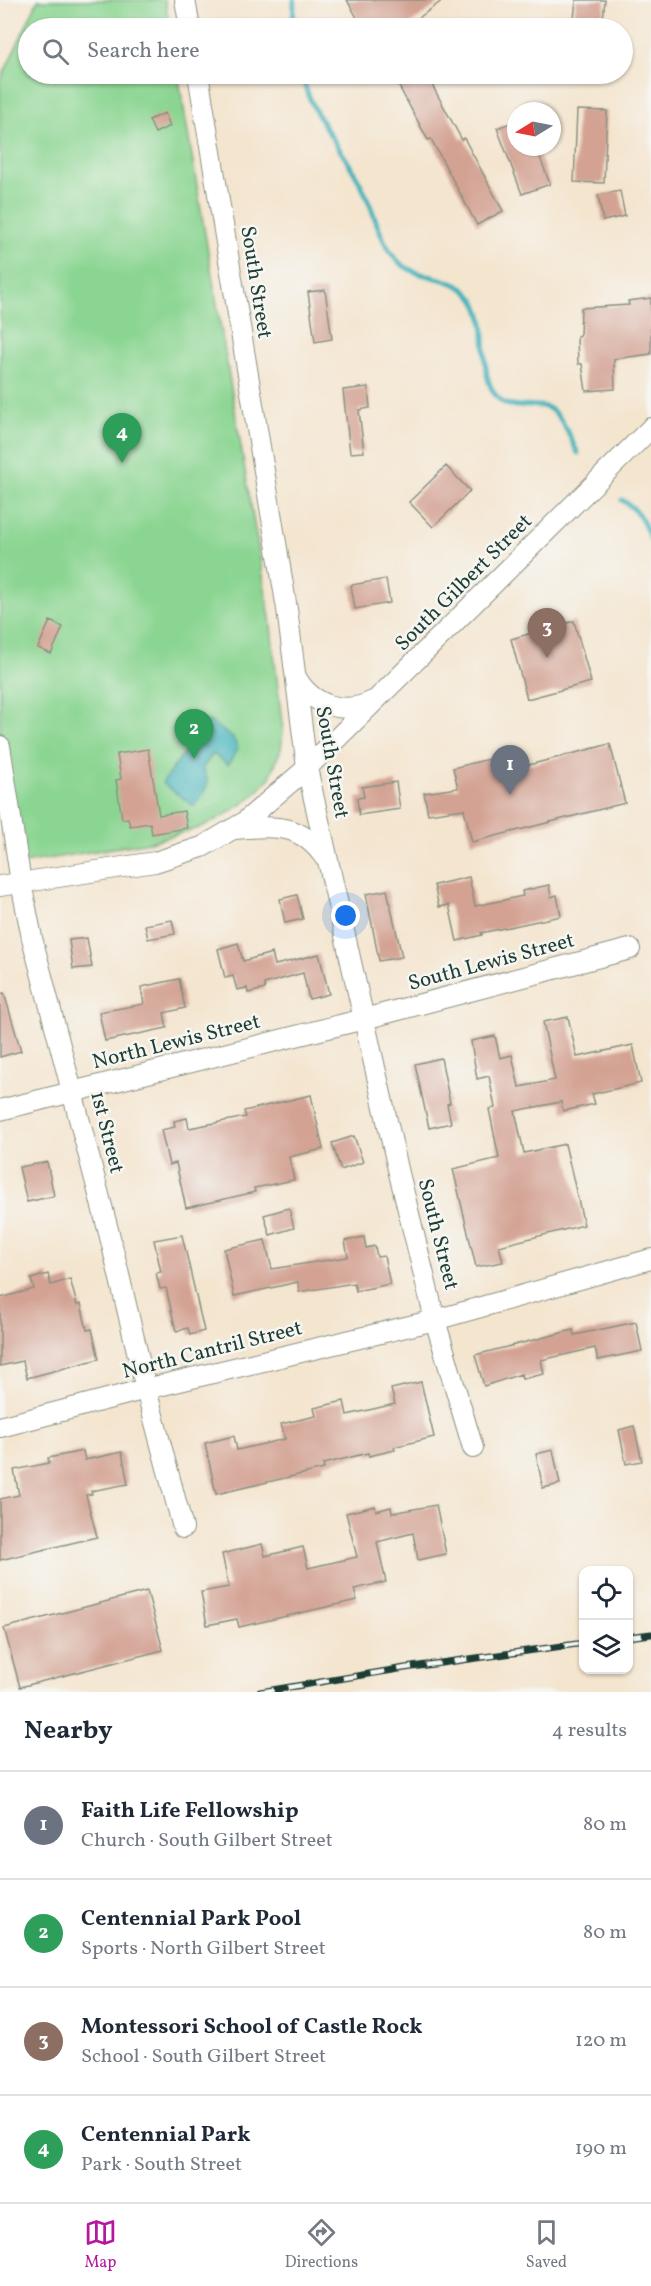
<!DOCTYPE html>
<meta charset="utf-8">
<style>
:root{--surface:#fff;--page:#f6f6f7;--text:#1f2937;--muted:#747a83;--line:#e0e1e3;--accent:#b5179e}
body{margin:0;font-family:Vollkorn,serif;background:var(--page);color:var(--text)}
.controls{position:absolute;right:18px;bottom:18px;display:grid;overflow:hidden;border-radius:12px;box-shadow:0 2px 4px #0004}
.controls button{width:54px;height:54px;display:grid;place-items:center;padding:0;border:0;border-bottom:2px solid var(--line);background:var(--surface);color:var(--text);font:30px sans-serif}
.compass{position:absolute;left:507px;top:102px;width:54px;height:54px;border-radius:50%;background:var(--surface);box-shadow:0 2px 4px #0004;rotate:260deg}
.you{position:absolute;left:346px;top:916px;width:21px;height:21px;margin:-15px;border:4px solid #fff;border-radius:50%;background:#1a73e8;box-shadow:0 0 0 9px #1a73e833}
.badge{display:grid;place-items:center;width:39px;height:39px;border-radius:50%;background:var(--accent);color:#fff;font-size:20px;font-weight:700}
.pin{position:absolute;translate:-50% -50px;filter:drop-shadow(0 2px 3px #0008)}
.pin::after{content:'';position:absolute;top:32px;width:21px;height:18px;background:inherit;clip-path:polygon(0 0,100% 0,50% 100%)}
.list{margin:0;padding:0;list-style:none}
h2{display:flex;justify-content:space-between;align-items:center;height:78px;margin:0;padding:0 24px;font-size:26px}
h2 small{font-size:20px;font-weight:400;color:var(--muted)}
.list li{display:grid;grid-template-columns:39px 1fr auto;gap:18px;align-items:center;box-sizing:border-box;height:108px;padding:0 24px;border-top:2px solid var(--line)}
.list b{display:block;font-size:22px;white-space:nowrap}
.list p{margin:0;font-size:20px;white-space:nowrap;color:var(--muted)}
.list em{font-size:20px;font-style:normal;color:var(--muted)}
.icon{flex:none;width:33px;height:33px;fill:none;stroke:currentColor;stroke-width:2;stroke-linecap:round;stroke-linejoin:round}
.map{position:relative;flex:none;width:651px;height:1692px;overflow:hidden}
.search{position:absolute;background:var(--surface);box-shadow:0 2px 4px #0004;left:18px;right:18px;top:18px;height:66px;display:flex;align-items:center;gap:15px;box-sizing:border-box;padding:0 21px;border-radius:33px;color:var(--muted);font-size:22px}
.sheet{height:510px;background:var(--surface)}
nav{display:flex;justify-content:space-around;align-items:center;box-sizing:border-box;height:84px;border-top:2px solid var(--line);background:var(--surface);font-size:16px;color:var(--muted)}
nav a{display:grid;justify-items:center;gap:3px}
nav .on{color:var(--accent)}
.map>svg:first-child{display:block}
.green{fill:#8bd592;stroke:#558963;stroke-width:1.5}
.water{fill:#43b3bb;stroke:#317878;stroke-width:1.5}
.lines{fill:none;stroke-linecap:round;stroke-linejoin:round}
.stream{stroke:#43b3bb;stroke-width:5}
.building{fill:#d3a293}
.minor-casing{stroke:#8a9182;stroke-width:22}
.minor{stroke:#fff;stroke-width:20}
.rail-casing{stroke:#1f3d34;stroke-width:7}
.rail{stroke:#f6f6f2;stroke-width:4.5;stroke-dasharray:14;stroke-linecap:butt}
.labels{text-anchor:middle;stroke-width:5;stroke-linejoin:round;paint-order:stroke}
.street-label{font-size:21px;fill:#1f3d34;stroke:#f6f6f2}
</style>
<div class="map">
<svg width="651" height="1692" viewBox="0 0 651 1692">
<rect width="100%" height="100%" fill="#f6f6f2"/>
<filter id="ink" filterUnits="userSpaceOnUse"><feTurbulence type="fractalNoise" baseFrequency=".0167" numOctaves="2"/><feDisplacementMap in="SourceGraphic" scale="12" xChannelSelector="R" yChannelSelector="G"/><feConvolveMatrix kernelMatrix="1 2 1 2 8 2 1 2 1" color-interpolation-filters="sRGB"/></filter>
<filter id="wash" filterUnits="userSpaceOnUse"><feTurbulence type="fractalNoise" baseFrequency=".008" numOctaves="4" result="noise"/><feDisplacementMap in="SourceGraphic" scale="24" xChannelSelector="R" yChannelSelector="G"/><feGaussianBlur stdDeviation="1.35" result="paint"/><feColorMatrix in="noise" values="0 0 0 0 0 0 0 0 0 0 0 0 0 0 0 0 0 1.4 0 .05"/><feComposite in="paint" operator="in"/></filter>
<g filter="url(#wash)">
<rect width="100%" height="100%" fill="#f4e5cf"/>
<path class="green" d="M38,0h127l5,28h-142v46h150l92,544 13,114 -2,17 -11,28 -11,13 -15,13 -24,15 -21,10 -49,14 -132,22 -18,-118v-665z"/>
<path class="water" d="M208,720l25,18 5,11 -10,16 -15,-11 -11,15c12,14 1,25 -8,37l-32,-23z"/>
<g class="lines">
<path class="stream" d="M293,28l1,-28
M302,74c9,45 45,78 63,119 10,21 15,48 31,66 22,25 61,11 81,45 15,28 -2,73 23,96 14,12 32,1 48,8 15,7 22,31 30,45
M622,500c17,10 21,22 29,39"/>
</g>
<g id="blocks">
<path class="building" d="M347,0h96l-38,28h-42z
M576,0h29l-3,28h-29z
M405,74h21l36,66 2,-2 39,73 -26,14 -46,-86 -3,1 -33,-61z
M577,110l30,1 -3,72 -30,-1z
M165,113l5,13 -15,7 -6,-13z
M516,121v26h20l14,37 -28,10 -25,-66z
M620,191l5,25 -22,5 -5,-26z
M325,290l7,49 -17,3 -7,-50z
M651,298v56l-37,5 1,30 -29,2 -4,-27h-4l-1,-28h3l1,-28 48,-3 -1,-4z
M368,387l2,21 -11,2 5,42 -14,1 -7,-63z
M446,466l24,25 -37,36 -24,-25z
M386,579l4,24 -35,6 -4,-24z
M50,621l13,6 -12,27 -13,-6z
M574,621l17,61 -64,17 -16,-60z
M610,744l15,59 -153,39 -8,-33 -36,5 -4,-21 34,-5 -5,-20 60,-15 4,15z
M148,749l11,66 25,-4 3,17 -35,6 -2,-11 -20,3 -2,-8 -6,1 -6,-39 5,-1 -4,-25z
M396,782l4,27 -41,6 -2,-17 7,-1 -2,-10z
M469,877l6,29 48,-10 -1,-5 27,-6 2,12 6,-2 4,21 -80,17 1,2 -25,6 -8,-36 -10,2 -5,-22z
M387,890l15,67 -23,4 -13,-67z
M297,895l6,24 -18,4 -5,-24z
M172,920l3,14 -27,5 -3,-14z
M87,938l5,29 -19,2 -4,-29z
M238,943l5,18 29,-8 3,12 44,-11 10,40 -20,5 -6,-26 -39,11 1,5 -17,4 -1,-5 -10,2 -4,-14 -8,2 -7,-29z
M179,979l6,29 -21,5 3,15 -62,13 -6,-29 45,-8 -3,-17z
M4,993l17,58 -21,6v-63z
M568,1017l9,40 56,-12 8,38 -49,11 3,10 -32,7 -2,-9 -46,9 9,42 41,-9 19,81 -85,21 4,16 -27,5 -23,-98 46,-11 -10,-49 6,-1 -6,-32 -12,3 -6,-38 24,-5 5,22 12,-3 7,32 36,-7 -12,-58z
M441,1058l9,45 -3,1 4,19 -22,5 -14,-64z
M311,1095l12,54 -34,8 5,23 -40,8 1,4 -69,16 -10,-45 -7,2 -8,-35 14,-3 -1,-6 13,-3 2,10 57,-11 -2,-6z
M354,1136l9,26 -22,8 -9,-27z
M47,1162l7,34 -27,6 -8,-35z
M289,1208l5,20 -24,7 -6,-20z
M182,1235l22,96 -14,4 -2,-7 -12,3 -10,-43 -6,1 -4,-16 5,-1 -7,-32z
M364,1237l2,11 9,-2 2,11 7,-1 6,28 -34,7 -2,-8 -55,9 -1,-10 -64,14 -10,-47 41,-9 7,29 76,-12 -3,-16z
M48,1274l3,11 19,-6 7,26 4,-1 6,26 5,-1 7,30 -72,19 -4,-17 -23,5v-68l34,-9 -3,-10z
M636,1322l6,29 -44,9 -3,-12 -54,12 3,14 -22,5 -1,-5 -37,12 -9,-31 98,-25 1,5z
M421,1382l13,55 -40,10 1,3 -26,6 -1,-3 -45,11 1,5 -108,25 -11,-51 29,-7 3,14 48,-11 -4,-15 35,-8 -2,-8 30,-7 3,14 48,-11 -4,-15z
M634,1426l8,35 -16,3 -7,-34z
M553,1450l7,34 -17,4 -7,-34z
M83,1451l2,9 37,-8 6,32 -37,7 1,3 -6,1 11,42 -97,23v-61l19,-4 -5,-25 35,-7 -1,-5z
M436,1505l10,49 -28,6 -5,-27 -36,9 9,40 -32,7 3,11 -118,27 -2,-8 -30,6 -6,-33 28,-5 -7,-33 40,-10 3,12 38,-9 5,21 49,-11 -11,-44 29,-7 1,5 15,-4 1,6z
M147,1591l16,59 -143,37 -16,-59z"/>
</g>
</g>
<g filter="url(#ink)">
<use href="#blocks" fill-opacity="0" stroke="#8a9182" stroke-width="1.5"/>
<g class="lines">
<defs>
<path id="minor" d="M185,0l5,28
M198,74l89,535 20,159 91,401 37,151 38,128
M296,677c15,28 48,39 77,24
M0,746l21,137 11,55 79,303 35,148 37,139
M235,829c39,-3 65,-7 90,29
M0,886l155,-24 47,-15 41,-24 64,-55 344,-340
M0,1110l364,-91 266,-70
M0,1427l146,-38 289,-69 216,-61"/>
</defs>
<use href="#minor" class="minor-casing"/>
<use href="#minor" class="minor"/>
<defs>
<path id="rail" d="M628,1637l23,-3
M260,1692l145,-24 179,-25"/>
</defs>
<use href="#rail" class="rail-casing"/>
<use href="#rail" class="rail"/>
</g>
</g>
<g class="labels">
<g class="street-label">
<text transform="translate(257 282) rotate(81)" y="7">South Street</text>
<text transform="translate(463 582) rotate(-45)" y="7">South Gilbert Street</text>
<text transform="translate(333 762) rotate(80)" y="7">South Street</text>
<text transform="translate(491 961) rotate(-15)" y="7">South Lewis Street</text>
<text transform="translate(176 1041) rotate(-14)" y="7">North Lewis Street</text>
<text transform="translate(108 1132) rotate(76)" y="7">1st Street</text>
<text transform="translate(439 1234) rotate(76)" y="7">South Street</text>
<text transform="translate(212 1349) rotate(-14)" y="7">North Cantril Street</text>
</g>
</g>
</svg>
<div class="controls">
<button><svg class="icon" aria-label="locate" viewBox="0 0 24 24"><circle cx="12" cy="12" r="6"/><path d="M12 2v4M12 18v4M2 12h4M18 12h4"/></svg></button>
<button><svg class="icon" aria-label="layers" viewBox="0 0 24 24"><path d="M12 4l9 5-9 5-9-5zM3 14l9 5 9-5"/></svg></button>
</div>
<svg class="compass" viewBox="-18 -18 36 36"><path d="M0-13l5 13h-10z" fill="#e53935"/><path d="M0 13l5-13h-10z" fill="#747a83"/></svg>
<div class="you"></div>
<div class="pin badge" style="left:510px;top:795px;background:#6b7280">1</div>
<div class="pin badge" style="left:194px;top:759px;background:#2e9e5b">2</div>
<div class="pin badge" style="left:547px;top:658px;background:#8d6e63">3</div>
<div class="pin badge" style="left:122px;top:463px;background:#2e9e5b">4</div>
<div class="search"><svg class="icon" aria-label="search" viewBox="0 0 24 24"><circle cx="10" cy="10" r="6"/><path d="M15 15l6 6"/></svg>Search here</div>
</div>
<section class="sheet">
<h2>Nearby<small>4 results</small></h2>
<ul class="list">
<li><span class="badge" style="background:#6b7280">1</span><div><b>Faith Life Fellowship</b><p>Church · South Gilbert Street</p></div><em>80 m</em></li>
<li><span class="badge" style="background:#2e9e5b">2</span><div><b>Centennial Park Pool</b><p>Sports · North Gilbert Street</p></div><em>80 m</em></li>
<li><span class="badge" style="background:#8d6e63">3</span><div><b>Montessori School of Castle Rock</b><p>School · South Gilbert Street</p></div><em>120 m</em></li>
<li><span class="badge" style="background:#2e9e5b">4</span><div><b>Centennial Park</b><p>Park · South Street</p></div><em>190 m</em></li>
</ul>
</section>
<nav>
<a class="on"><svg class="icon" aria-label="map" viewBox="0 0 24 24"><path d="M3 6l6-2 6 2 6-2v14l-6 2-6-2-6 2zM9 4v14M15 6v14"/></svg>Map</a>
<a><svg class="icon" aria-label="directions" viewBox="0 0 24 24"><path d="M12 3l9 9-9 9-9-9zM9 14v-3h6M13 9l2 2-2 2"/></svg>Directions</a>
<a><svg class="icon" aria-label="saved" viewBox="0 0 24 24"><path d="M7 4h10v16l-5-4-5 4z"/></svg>Saved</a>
</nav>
